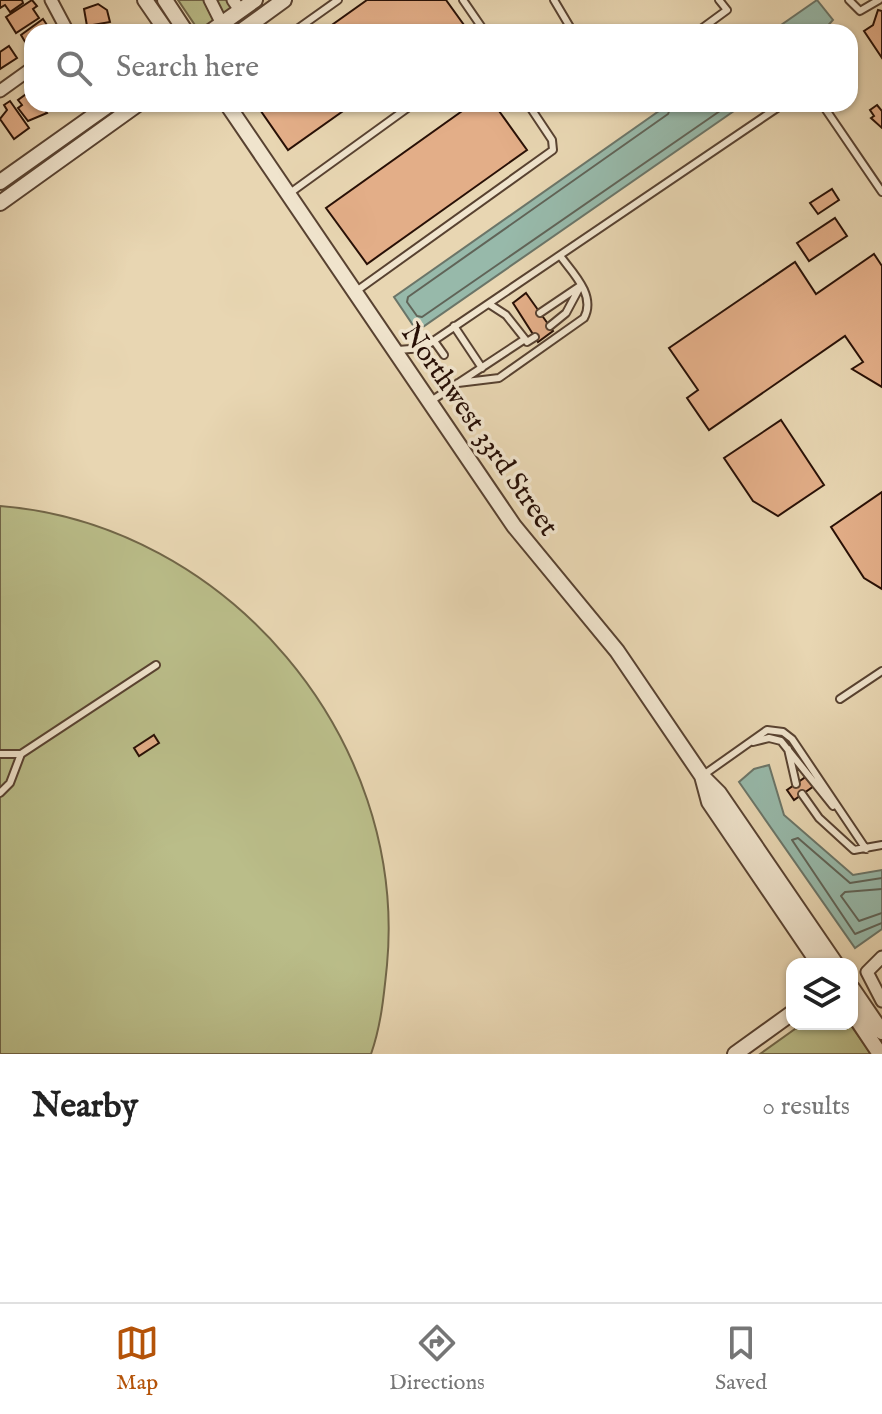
<!DOCTYPE html>
<style>
:root{--surface:#fff;--page:#f2f2f2;--text:#222;--muted:#767676;--line:#e0e0e0;--accent:#b45309}
body{margin:0;font-family:"IM FELL English",serif;background:var(--page);color:var(--text)}
.controls{position:absolute;right:24px;bottom:24px;display:grid;overflow:hidden;border-radius:16px;box-shadow:0 2px 6px #0004}
.controls button{width:72px;height:72px;display:grid;place-items:center;padding:0;border:0;border-bottom:2px solid var(--line);background:var(--surface);color:var(--text);font:40px sans-serif}
.list{margin:0;padding:0;list-style:none}
h2{display:flex;justify-content:space-between;align-items:center;height:104px;margin:0;padding:0 32px;font-size:34px}
h2 small{font-size:26px;font-weight:400;color:var(--muted)}
.icon{flex:none;width:44px;height:44px;fill:none;stroke:currentColor;stroke-width:2;stroke-linecap:round;stroke-linejoin:round}
.map{position:relative;flex:none;width:882px;height:1054px;overflow:hidden}
.search{position:absolute;background:var(--surface);box-shadow:0 2px 6px #0004;left:24px;right:24px;top:24px;height:88px;display:flex;align-items:center;gap:20px;box-sizing:border-box;padding:0 28px;border-radius:24px;color:var(--muted);font-size:30px}
.sheet{height:248px;background:var(--surface)}
nav{display:flex;justify-content:space-around;align-items:center;box-sizing:border-box;height:112px;border-top:2px solid var(--line);background:var(--surface);font-size:22px;color:var(--muted)}
nav a{display:grid;justify-items:center;gap:4px}
nav .on{color:var(--accent)}
.map>svg:first-child{display:block}
.green{fill:#babd89;stroke:#716648;stroke-width:2}
.water{fill:#97b9aa;stroke:#6b7568;stroke-width:2}
.lines{fill:none;stroke-linecap:round;stroke-linejoin:round}
.shore{stroke:#606458;stroke-width:2}
.building{fill:#e3ae88;stroke:#281006;stroke-width:2}
.service-casing{stroke:#584231;stroke-width:10}
.minor-casing{stroke:#584231;stroke-width:15}
.tertiary-casing{stroke:#584231;stroke-width:18}
.service{stroke:#f0e4cd;stroke-width:6}
.minor{stroke:#f0e4cd;stroke-width:11}
.tertiary{stroke:#f0e4cd;stroke-width:14}
.labels{text-anchor:middle;stroke-width:7;stroke-linejoin:round;paint-order:stroke}
.street-label{font-size:28px;fill:#281006;stroke:#f0e4cd}
</style>
<div class="map">
<svg width="882" height="1054" viewBox="0 0 882 1054">
<rect width="100%" height="100%" fill="#e8d6b2"/>
<filter id="stains"><feTurbulence type="fractalNoise" baseFrequency=".0025" numOctaves="4"/><feColorMatrix values="0 0 0 0 .2 0 0 0 0 .09 0 0 0 0 .02 0 0 0 .5 -.17"/></filter>
<radialGradient id="worn" r=".72"><stop offset=".6" stop-color="#630" stop-opacity="0"/><stop offset="1" stop-color="#630" stop-opacity=".3"/></radialGradient>
<path class="green" d="M178,0h65l-44,31z
M0,506c227,18 408,232 387,459 -3,30 -6,61 -16,89h-371z
M802,1024h48l21,30h-111z"/>
<path class="water" d="M817,0l16,20 -11,12h-51z
M669,104h75l-327,227 -23,-34z
M769,765l15,50 69,60 29,-5v59l-27,19 -116,-166 15,-13z"/>
<g class="lines">
<path class="shore" d="M672,104l-4,10 -260,183 -1,5 10,14 5,1 308,-213
M882,878l-32,5 -52,-45 -6,2 63,94 27,-11
M882,889l-37,3 -4,4 18,25 23,-8"/>
</g>
<path class="building" d="M0,0h22l1,3 -13,9 -5,-7 -5,3z
M32,0l5,6 -4,3 6,9 -23,15 -10,-16z
M367,0h79l18,25 -10,7h-132z
M98,4l9,6 3,12 -23,4 -3,-17z
M878,10l4,1v47l-18,-27 9,-6z
M43,19l8,12 -19,1v13h-5l-6,-10z
M9,46l8,12 -17,11v-17z
M29,92l3,12h9l6,9 -19,8 -10,-13 4,-3 -4,-5z
M10,101l19,27 -15,11 -14,-20 7,-9 -3,-5z
M256,104h97l-65,46z
M472,104h22l33,46 -160,114 -41,-56z
M877,105l5,6v17l-11,-10 3,-2 -4,-6z
M832,189l7,11 -21,14 -8,-11z
M835,218l12,18 -38,25 -12,-18z
M874,254l8,12v121l-30,-18 11,-7 -18,-26 -136,94 -22,-32 11,-8 -29,-42 126,-86 21,32z
M526,293l27,38 -15,11 -25,-39z
M781,420l43,65 -46,31 -25,-15 -29,-43z
M882,492v97l-18,-11 -33,-51z
M154,735l5,8 -20,13 -5,-8z
M807,776l7,10 -20,14 -7,-10z"/>
<g class="lines">
<defs>
<path id="service" d="M463,0l22,32
M554,0l19,32
M849,0l11,11 19,-11
M293,32l45,-32
M697,32l30,-22 -8,-10
M822,104l60,88
M290,193l123,-89
M355,292l198,-142 -1,-10 -24,-36
M540,313l40,-27
M454,326l28,42
M550,326l16,-13 15,-28
M434,341l10,14
M527,342l8,-5
M398,350l25,-2 360,-244
M458,383l41,-5 85,-60c12,-22 -10,-44 -23,-61
M431,401l94,-62 -19,-24 -17,-11
M840,699l42,-28
M753,742l16,-4 12,3 52,65
M788,749l8,35
M0,754h21l135,-89
M702,776l65,-46 16,2 9,7 74,110
M0,793l10,-10 11,-29
M802,794l17,24 35,32 28,-5"/>
<path id="minor" d="M51,0l17,32
M210,0l12,24
M233,0l7,10
M0,91l32,-23
M882,957l-15,15 15,29"/>
<path id="tertiary" d="M145,0l22,32
M165,0l21,32
M210,32l45,-32
M240,32l44,-32
M227,104l287,422 103,125 85,125 17,17 117,171
M0,182l110,-78
M0,203l138,-99
M702,776l7,26 110,162
M852,988l30,44
M852,1012l28,42
M735,1054l57,-41"/>
</defs>
<use href="#service" class="service-casing"/>
<use href="#minor" class="minor-casing"/>
<use href="#tertiary" class="tertiary-casing"/>
<use href="#service" class="service"/>
<use href="#minor" class="minor"/>
<use href="#tertiary" class="tertiary"/>
</g>
<g class="labels">
<g class="street-label">
<text transform="translate(481 429) rotate(55)" y="10">Northwest 33rd Street</text>
</g>
</g>
<rect width="100%" height="100%" filter="url(#stains)"/>
<rect width="100%" height="100%" fill="url(#worn)"/>
</svg>
<div class="controls">
<button><svg class="icon" aria-label="layers" viewBox="0 0 24 24"><path d="M12 4l9 5-9 5-9-5zM3 14l9 5 9-5"/></svg></button>
</div>
<div class="search"><svg class="icon" aria-label="search" viewBox="0 0 24 24"><circle cx="10" cy="10" r="6"/><path d="M15 15l6 6"/></svg>Search here</div>
</div>
<section class="sheet">
<h2>Nearby<small>0 results</small></h2>
<ul class="list">
</ul>
</section>
<nav>
<a class="on"><svg class="icon" aria-label="map" viewBox="0 0 24 24"><path d="M3 6l6-2 6 2 6-2v14l-6 2-6-2-6 2zM9 4v14M15 6v14"/></svg>Map</a>
<a><svg class="icon" aria-label="directions" viewBox="0 0 24 24"><path d="M12 3l9 9-9 9-9-9zM9 14v-3h6M13 9l2 2-2 2"/></svg>Directions</a>
<a><svg class="icon" aria-label="saved" viewBox="0 0 24 24"><path d="M7 4h10v16l-5-4-5 4z"/></svg>Saved</a>
</nav>
